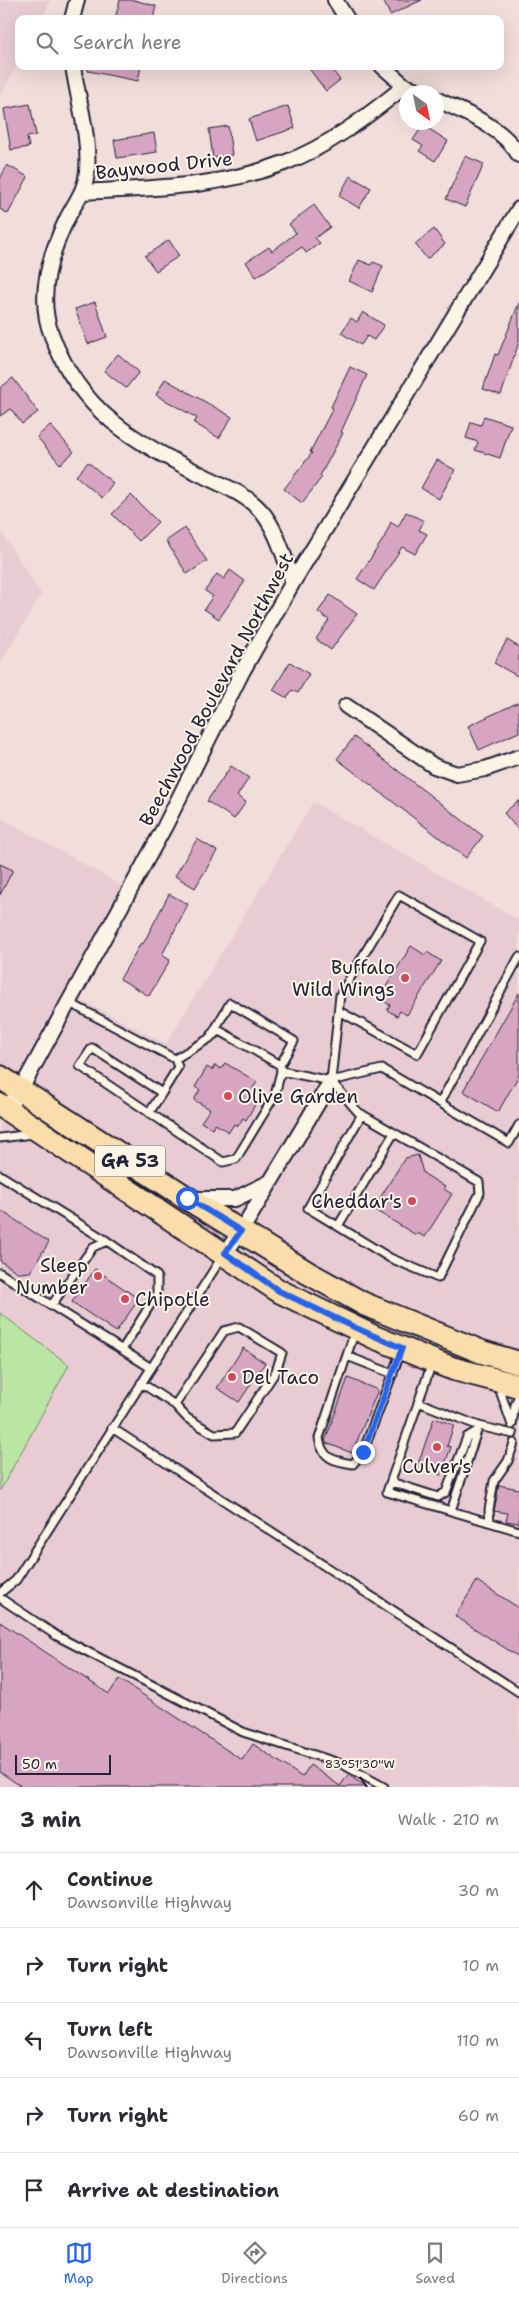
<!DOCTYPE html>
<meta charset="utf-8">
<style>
:root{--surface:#fff;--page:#f7f7f7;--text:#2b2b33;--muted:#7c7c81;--line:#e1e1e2;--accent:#2563eb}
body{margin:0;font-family:"Shantell Sans",sans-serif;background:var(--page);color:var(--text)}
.compass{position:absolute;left:399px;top:85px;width:45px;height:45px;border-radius:50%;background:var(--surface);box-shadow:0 5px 20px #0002;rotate:147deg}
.scale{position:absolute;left:15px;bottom:12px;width:96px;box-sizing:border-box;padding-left:5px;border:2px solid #22223b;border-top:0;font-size:14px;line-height:18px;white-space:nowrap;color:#22223b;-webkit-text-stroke:4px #fcf5e5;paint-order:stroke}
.stop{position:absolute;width:15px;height:15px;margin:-11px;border:4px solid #2563eb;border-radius:50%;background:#fff}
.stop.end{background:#2563eb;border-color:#fff;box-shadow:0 1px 5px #0008}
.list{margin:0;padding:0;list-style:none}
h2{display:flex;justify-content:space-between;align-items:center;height:65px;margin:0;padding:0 20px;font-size:21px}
h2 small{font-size:16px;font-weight:400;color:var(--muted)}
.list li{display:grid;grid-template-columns:32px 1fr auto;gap:15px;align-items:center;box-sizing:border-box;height:75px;padding:0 20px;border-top:1px solid var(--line)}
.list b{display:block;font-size:19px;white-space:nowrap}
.list p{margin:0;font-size:16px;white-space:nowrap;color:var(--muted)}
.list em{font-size:16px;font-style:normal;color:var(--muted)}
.icon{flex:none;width:28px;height:28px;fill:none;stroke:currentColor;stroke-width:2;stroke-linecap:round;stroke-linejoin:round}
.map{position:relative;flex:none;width:519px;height:1787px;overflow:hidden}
.search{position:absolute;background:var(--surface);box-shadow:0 5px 20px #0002;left:15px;right:15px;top:15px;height:55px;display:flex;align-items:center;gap:12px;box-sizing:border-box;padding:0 18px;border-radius:10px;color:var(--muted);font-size:19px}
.sheet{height:440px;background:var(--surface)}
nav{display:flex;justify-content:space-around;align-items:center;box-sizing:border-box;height:70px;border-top:1px solid var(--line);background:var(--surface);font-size:14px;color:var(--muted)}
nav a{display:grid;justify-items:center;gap:2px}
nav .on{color:var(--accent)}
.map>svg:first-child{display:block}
.built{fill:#e9ccd3}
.green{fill:#bae5a2;stroke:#6e846e}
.building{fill:#d7a5c2;stroke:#22223b}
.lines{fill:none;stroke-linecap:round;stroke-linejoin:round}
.lane-casing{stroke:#22223b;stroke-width:11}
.street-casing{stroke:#22223b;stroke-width:18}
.primary-casing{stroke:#22223b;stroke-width:26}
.lane{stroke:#fcf5e5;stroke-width:7}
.street{stroke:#fcf5e5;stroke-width:14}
.primary{stroke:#faddab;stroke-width:22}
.route{stroke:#2563eb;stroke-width:6}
.ticks{fill:none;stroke:#22223b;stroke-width:2}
.poi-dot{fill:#d1495b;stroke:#fcf5e5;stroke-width:2}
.labels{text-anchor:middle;stroke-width:4;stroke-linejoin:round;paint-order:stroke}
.shield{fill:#fcf5e5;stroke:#63616e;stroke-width:1}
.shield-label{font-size:18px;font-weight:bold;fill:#22223b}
.street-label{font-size:19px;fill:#22223b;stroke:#fcf5e5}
.poi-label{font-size:19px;fill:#22223b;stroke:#fcf5e5;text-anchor:end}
.ticks-label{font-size:12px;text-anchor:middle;fill:#22223b;stroke:#fcf5e5;stroke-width:4;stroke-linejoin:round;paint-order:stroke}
</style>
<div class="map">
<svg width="519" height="1787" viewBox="0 0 519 1787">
<rect width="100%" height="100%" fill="#f1ddda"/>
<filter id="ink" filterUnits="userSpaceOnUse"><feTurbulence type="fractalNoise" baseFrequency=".02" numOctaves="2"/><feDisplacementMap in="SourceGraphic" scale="10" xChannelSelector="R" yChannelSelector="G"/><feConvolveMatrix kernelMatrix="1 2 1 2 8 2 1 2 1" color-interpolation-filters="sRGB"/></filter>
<g filter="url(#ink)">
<path class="built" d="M0,0h51l-10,19h-22v42l-19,36z
M0,530l41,64 -41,70z
M313,802l206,118v867h-519v-296l69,-126 -69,-52v-496l126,71 -56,106 96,50z"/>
<path class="green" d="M0,1313l69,52 -69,126z"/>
<path class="building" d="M120,0h14l22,6 -3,13h-38z
M383,0h39l-32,15z
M88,66h53l-3,15 -50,-10z
M307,66h22l11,14 -14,11z
M30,104l6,31 -9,2 2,10 -18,3 -7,-41z
M288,106l7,22 -39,13 -7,-22z
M423,125l25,16 -13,20 -16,-10 4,-5 -10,-6z
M228,126l4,29 -19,3 -4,-29z
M154,133l3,19 -40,6 -3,-18z
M465,156l19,8 -19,43 -19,-8z
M7,165l21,12 -20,37 -8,-5v-30z
M350,176l21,12 -12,20 -20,-12z
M314,205l16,22 -15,11 5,5 -14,10 -4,-6 -46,30 -10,-15 23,-15 3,4 24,-18 -7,-9z
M434,229l11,15 -18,15 -12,-15z
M169,240l10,16 -23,15 -11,-15z
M359,260l12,5 2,-3 10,4 -11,26 -23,-11z
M95,302l12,35 -19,7 -13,-35z
M519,303v39l-18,53 -18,-6 12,-35 3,1z
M363,312l21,13 -10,15 -7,-4 -6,9 -20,-12 10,-15 6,4z
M118,354l21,18 -13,16 -22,-17z
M350,367l17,8 -26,57 2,1 -23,43 2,1 -20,26 -18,-14 28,-36 -2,-1 23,-44 -2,-1z
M13,378l25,34 -16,12 -11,-15 -11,7v-28z
M165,379l67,38 -13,21 -25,-15 3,-5 -41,-23z
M484,416l27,9 -11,33 -25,-8 3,-8 -12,-4 5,-16 10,3z
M50,425l24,27 -14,12 -23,-27z
M437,460l18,10 -16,29 -18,-11z
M88,462l25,21 -11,15 -26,-22z
M131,495l27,27 -19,19 -27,-27z
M406,512l18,9 -5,9 8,4 -12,20 -13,-7 -28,43 -17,-11 27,-41 7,-16 7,5z
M185,528l22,33 -20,13 -21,-33z
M230,570l15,11 -26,38 -15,-10 9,-13 -8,-5 12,-17 7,5z
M330,595l27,19 -26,36 -15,-11 13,-19 -11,-8z
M507,640l12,7v30l-25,-14z
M290,662l19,12 -11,19 -6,-3 -5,8 -14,-8z
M519,702v30l-40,18 -11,-24z
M354,737l129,99 -17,22 -129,-99z
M231,766l18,12 -12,18 9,6 -12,17 -27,-18z
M519,800v31l-15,-18z
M197,839l20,12 -22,37 -20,-12z
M0,864l13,6 -13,25z
M169,894l19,10 -26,51 8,5 -21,36 -29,-17 21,-36 2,1z
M411,946l14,9 2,-3 14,9 -34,54 -7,-4 -3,5 -10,-6 3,-5 -11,-7z
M519,993v82l-21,37 -35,-21z
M225,1063l32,19 -4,6 9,5 -16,27 -3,-2 -5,8 -4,-2 -5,8 -14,-8 -3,5 -11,-7 9,-13 -16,-9 6,-10 -5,-3 12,-20 5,3 3,-5 6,4z
M418,1155l5,18 22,14 -1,2 8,5 -27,43 -8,-4 -1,2 -43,-26 32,-51z
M0,1210l49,32 -19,30 -11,1 -19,-12z
M95,1269l44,30 -23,33 -44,-30z
M243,1348l22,15 -26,39 -22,-14z
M348,1378l30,12 -26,63 -26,-10 -1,-2z
M434,1418l20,7 -7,21 4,1 -10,28 -24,-8z
M499,1485l20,4v34l-13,-2 2,-8 -14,-2z
M477,1581l42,27v49l-64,-41z
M0,1622l109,72 10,-15 123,81 11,-16 49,33 8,-12 30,21 8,-11 19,12h-345l-22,-15z"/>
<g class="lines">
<defs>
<path id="lane" d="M68,1002l107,57 3,8 -16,26 -70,-45 -12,18 143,96 13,-3 39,-64 6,-24 50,10 51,-12 127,74 10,-18
M339,1011l78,43 63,-113 -81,-46 -59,100 -9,86 27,31 121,70 1,11 -42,85 -48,-20 -82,-50 54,-94
M210,1037l10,-6 60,34
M175,1059l35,-21 20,-35 64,38 -14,24 1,6
M440,1103l79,-146
M149,1113l13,-20
M0,1138l32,-4
M0,1175l107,66
M338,1226l56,-93
M0,1273l151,95
M51,1306l42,-59 14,-6 50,35v18l-35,56
M355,1331l-36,107c3,21 15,23 34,26l10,-12 38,-101
M347,1356l46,18
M432,1363l-45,129 132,39
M141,1383l34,22 12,13 27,16 21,-1 41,-62 6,-18 -43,-26 -15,4 -49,74
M498,1385l14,40 3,-20 4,-10
M418,1402l61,24 34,8
M112,1428l407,264
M391,1482l47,15 8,-5 21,-55 10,-6
M451,1511l26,-80
M490,1522l-1,-12 5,-29 14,-20 6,-18
M0,1593l16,-13 206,-323
M0,1598l57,38 186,96 99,32 42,23"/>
<path id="street" d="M335,0l12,19
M72,19l5,-19
M73,66c5,34 17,71 14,105 -1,20 -14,34 -22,52 -16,34 -28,76 -13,113 29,77 81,104 150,139 22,11 49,21 63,41 14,20 20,44 28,66
M382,66l23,20 19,6
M436,99c29,14 66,27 83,56
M82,192c68,-4 137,-4 202,-29 44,-16 85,-48 121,-77
M346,706l88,60 23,8 28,-5 34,-12
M6,1109l14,-18 145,-265 77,-154 51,-90 226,-373
M192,1199h43l35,-17
M225,1253l16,-22 90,-150"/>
<path id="primary" d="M0,1077l198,128 110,68 56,31 118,48 37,11
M0,1105l279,186 95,46 59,24 21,8 65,17"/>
</defs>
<use href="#lane" class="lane-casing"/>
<use href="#street" class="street-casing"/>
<use href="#primary" class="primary-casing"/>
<use href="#lane" class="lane"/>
<use href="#street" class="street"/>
<use href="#primary" class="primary"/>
</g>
</g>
<g class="lines" filter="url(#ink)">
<path class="route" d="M187,1198l54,33 -16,22 54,38 77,37 46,20 -39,104"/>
</g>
<path class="ticks" d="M360,1777l7,10"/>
<g class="poi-dot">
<circle cx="405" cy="978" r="5"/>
<circle cx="228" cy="1096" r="5"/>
<circle cx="412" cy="1201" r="5"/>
<circle cx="98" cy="1276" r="5"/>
<circle cx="125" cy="1299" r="5"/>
<circle cx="232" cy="1377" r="5"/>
<circle cx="437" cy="1447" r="5"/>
</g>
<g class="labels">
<rect class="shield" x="95" y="1145.5" width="70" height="31" rx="4"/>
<g class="shield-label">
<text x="130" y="1167">GA 53</text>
</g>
<g class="street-label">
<text transform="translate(164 165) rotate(-6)" y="7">Baywood Drive</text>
<text transform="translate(216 689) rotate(-62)" y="7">Beechwood Boulevard Northwest</text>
</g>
<g class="poi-label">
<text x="395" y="974">Buffalo<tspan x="395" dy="22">Wild Wings</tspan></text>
<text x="238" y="1103" text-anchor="start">Olive Garden</text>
<text x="402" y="1208">Cheddar's</text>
<text x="88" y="1272">Sleep<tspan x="88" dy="22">Number</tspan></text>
<text x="135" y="1306" text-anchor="start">Chipotle</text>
<text x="242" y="1384" text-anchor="start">Del Taco</text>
<text x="437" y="1473" text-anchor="middle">Culver's</text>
</g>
</g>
<g class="ticks-label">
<text x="360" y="1768">83°51'30"W</text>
</g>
</svg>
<svg class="compass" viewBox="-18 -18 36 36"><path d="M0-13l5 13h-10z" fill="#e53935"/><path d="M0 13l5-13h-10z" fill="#7c7c81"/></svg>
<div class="scale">50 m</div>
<div class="stop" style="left:187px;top:1198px"></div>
<div class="stop end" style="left:363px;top:1452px"></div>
<div class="search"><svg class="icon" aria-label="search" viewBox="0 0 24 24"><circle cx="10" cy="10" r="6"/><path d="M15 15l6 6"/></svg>Search here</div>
</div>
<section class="sheet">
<h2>3 min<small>Walk · 210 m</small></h2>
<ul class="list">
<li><svg class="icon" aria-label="ahead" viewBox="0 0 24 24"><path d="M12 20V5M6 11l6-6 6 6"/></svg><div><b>Continue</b><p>Dawsonville Highway</p></div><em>30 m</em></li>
<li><svg class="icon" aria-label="right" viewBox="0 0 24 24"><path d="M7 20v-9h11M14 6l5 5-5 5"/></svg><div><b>Turn right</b></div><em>10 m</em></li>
<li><svg class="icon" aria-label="left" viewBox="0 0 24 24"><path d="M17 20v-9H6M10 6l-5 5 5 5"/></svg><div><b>Turn left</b><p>Dawsonville Highway</p></div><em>110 m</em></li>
<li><svg class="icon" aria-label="right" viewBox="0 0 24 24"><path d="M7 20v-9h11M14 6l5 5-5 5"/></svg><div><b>Turn right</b></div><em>60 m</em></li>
<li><svg class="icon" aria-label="arrive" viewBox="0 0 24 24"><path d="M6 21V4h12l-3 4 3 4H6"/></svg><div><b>Arrive at destination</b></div></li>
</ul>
</section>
<nav>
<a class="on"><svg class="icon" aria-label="map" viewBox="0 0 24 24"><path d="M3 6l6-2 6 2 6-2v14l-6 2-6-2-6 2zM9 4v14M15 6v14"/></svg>Map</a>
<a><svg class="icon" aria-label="directions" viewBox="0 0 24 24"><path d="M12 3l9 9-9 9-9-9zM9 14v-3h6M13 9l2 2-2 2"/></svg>Directions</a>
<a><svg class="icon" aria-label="saved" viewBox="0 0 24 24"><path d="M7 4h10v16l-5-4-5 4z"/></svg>Saved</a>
</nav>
